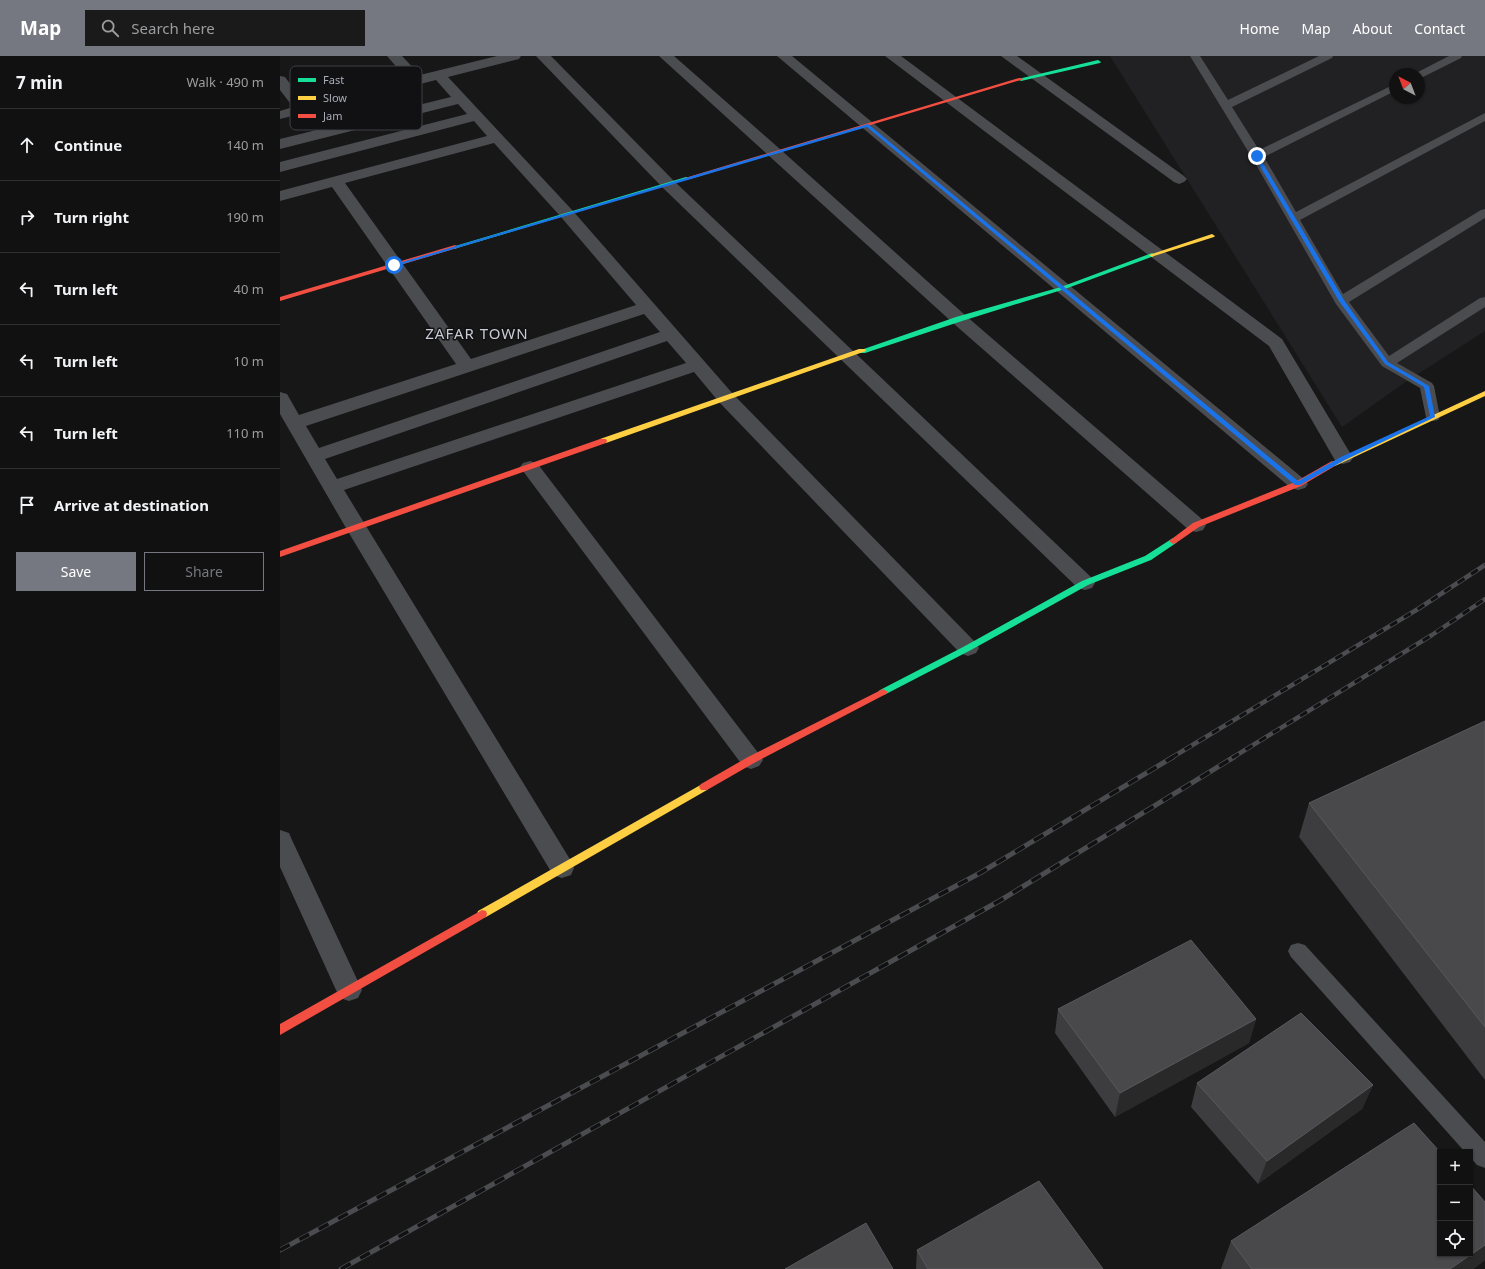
<!DOCTYPE html>
<meta charset="utf-8">
<style>
:root{--surface:#111;--page:#1a1a1a;--text:#f1f3f6;--muted:#9c9d9f;--line:#303131;--accent:#757880}
body{margin:0;font-family:"Noto Sans",sans-serif;background:var(--page);color:var(--text)}
.controls{position:absolute;right:12px;bottom:12px;display:grid;overflow:hidden;border-radius:0px;box-shadow:0 1px 3px #0004}
.controls button{width:36px;height:36px;display:grid;place-items:center;padding:0;border:0;border-bottom:1px solid var(--line);background:var(--surface);color:var(--text);font:20px sans-serif}
.compass{position:absolute;left:1109px;top:12px;width:36px;height:36px;border-radius:50%;background:var(--surface);box-shadow:0 1px 3px #0004;rotate:318deg}
.stop{position:absolute;width:12px;height:12px;margin:-9px;border:3px solid #1a73e8;border-radius:50%;background:#fff}
.stop.end{background:#1a73e8;border-color:#fff;box-shadow:0 1px 4px #0008}
.list{margin:0;padding:0;list-style:none}
h2{display:flex;justify-content:space-between;align-items:center;height:52px;margin:0;padding:0 16px;font-size:17px}
h2 small{font-size:13px;font-weight:400;color:var(--muted)}
.list li{display:grid;grid-template-columns:26px 1fr auto;gap:12px;align-items:center;box-sizing:border-box;height:72px;padding:0 16px;border-top:1px solid var(--line)}
.list b{display:block;font-size:15px;white-space:nowrap}
.list em{font-size:13px;font-style:normal;color:var(--muted)}
.actions{display:flex;gap:8px;padding:12px 16px}
.actions a{flex:1;padding:9px 0;border:1px solid var(--accent);border-radius:0px;text-align:center;font-size:14px;color:var(--accent)}
.actions .main{background:var(--accent);color:#fff}
.icon{flex:none;width:22px;height:22px;fill:none;stroke:currentColor;stroke-width:2;stroke-linecap:round;stroke-linejoin:round}
.map{position:relative;flex:none;width:1205px;height:1213px;overflow:hidden}
header{display:flex;align-items:center;gap:24px;box-sizing:border-box;height:56px;padding:0 20px;background:var(--accent);color:#fff}
header strong{font-size:19px}
nav{display:flex;gap:22px;margin-inline-start:auto;font-size:14px}
.search{width:280px;height:36px;background:var(--page);display:flex;align-items:center;gap:10px;box-sizing:border-box;padding:0 14px;border-radius:0px;color:var(--muted);font-size:15px}
main{display:flex}
aside{flex:1;background:var(--surface)}
.map>svg:first-child{display:block}
.built{fill:#212123;fill-rule:evenodd}
.lines{fill:none;stroke-linecap:round;stroke-linejoin:round}
.lane{fill:#4b4c50;fill-rule:evenodd}
.street{fill:#4b4c50;fill-rule:evenodd}
.fast{fill:#16e098;fill-rule:evenodd}
.slow{fill:#ffcf43;fill-rule:evenodd}
.jam{fill:#f24e42;fill-rule:evenodd}
.rail-far1-casing{stroke:#4b4c4f;stroke-width:4.5}
.rail-casing{stroke:#4b4c4f;stroke-width:5}
.rail-far1{stroke:#111113;stroke-width:3;stroke-dasharray:8;stroke-linecap:butt}
.rail{stroke:#111113;stroke-width:3.5;stroke-dasharray:11;stroke-linecap:butt}
.wall{fill:#3d3d3f}
.shaded-wall{fill:#29292a}
.building{fill:#49494c;stroke:#58595d}
.route{fill:#1a73e8}
.labels{text-anchor:middle;stroke-width:3;stroke-linejoin:round;paint-order:stroke}
.neighbourhood-label{font-size:15px;letter-spacing:1px;fill:#c9ccd4;stroke:#111113}
.key{fill:#111113;stroke:#3e4045;stroke-width:1}
.key-label{font-size:11px;fill:#a8adb8}
</style>
<header>
<strong>Map</strong>
<div class="search"><svg class="icon" aria-label="search" viewBox="0 0 24 24"><circle cx="10" cy="10" r="6"/><path d="M15 15l6 6"/></svg>Search here</div>
<nav><a>Home</a><a>Map</a><a>About</a><a>Contact</a></nav>
</header>
<main>
<aside>
<h2>7 min<small>Walk · 490 m</small></h2>
<ul class="list">
<li><svg class="icon" aria-label="ahead" viewBox="0 0 24 24"><path d="M12 20V5M6 11l6-6 6 6"/></svg><div><b>Continue</b></div><em>140 m</em></li>
<li><svg class="icon" aria-label="right" viewBox="0 0 24 24"><path d="M7 20v-9h11M14 6l5 5-5 5"/></svg><div><b>Turn right</b></div><em>190 m</em></li>
<li><svg class="icon" aria-label="left" viewBox="0 0 24 24"><path d="M17 20v-9H6M10 6l-5 5 5 5"/></svg><div><b>Turn left</b></div><em>40 m</em></li>
<li><svg class="icon" aria-label="left" viewBox="0 0 24 24"><path d="M17 20v-9H6M10 6l-5 5 5 5"/></svg><div><b>Turn left</b></div><em>10 m</em></li>
<li><svg class="icon" aria-label="left" viewBox="0 0 24 24"><path d="M17 20v-9H6M10 6l-5 5 5 5"/></svg><div><b>Turn left</b></div><em>110 m</em></li>
<li><svg class="icon" aria-label="arrive" viewBox="0 0 24 24"><path d="M6 21V4h12l-3 4 3 4H6"/></svg><div><b>Arrive at destination</b></div></li>
</ul>
<div class="actions"><a class="main">Save</a><a>Share</a></div>
</aside>
<div class="map">
<svg width="1205" height="1213" viewBox="0 0 1205 1213">
<rect width="100%" height="100%" fill="#171717"/>
<path class="built" d="M830,0h375v275l-81,52 -62,44zM1115,18h24v24h-24z"/>
<g class="lines">
<path class="lane" d="M910,0h10l28,44 91,-44h14l-1,2 -100,49 27,43 136,-66v7l-131,66 32,55 189,-99v8l-185,99 43,74 138,-84 4,-1v9l-136,84 40,54 91,-58 5,-1v10l-88,56 35,20 2,3 6,31 -2,3 -5,1 -5,-1 -2,-3 -6,-29 -38,-22 -46,-62 -85,-148z
M1169,0h13l-1,2 -38,19 -4,1v-4h-5z
M1018,887l7,2 180,197v26l-8,-3 -7,-8v-5h-5l-174,-195 -3,-6 3,-6z"/>
<path class="street" d="M107,0h15l18,19 77,-19h24l-2,3 -71,18 125,134 160,183 243,249 3,5 -3,5 -8,3 -8,-3 -241,-251 -25,-30 -350,118 227,371 3,7 -3,7 -9,3 -9,-3 -207,-347 -66,-114v-22l7,2 12,21 157,-51 -124,-177 -52,14v-10l207,-55 -13,-15 -194,51v-10l187,-48 -9,-10 -178,45v-10l171,-42 -15,-17 -156,39v-8l13,-4 -13,-17v-14l5,1 20,27 102,-25zM214,87l67,74 75,88 -165,54 -126,-176zM364,258l16,18 -341,116 -13,-22zM387,285l19,22 -349,116 -12,-20z
M256,0h15l123,125 418,397 3,5 -3,5 -7,2 -7,-2 -416,-401z
M379,0h15l107,94 184,165 238,205 3,5 -3,5 -7,2 -7,-2 -236,-207z
M497,0h15l513,424 3,4 -3,4 -7,2 -7,-2z
M605,0h16l381,283 71,119 -3,4 -7,2 -7,-2 -67,-116z
M721,0h16l167,120 3,3 -3,3 -5,2 -5,-2z
M250,405l7,2 222,291 4,6 -4,6 -8,3 -8,-3 -220,-295 -3,-4 3,-4z
M0,774l9,3 3,7 70,150 -4,8 -9,3 -9,-3 -4,-8 -56,-123z"/>
<path class="fast" d="M818,4l3,2 -1,1 -79,18 -3,-2z
M406,121l5,1 -234,70 -2,1 -3,-2z
M872,197l2,1v2l-89,33 -103,32 -97,32h-6l-1,-2 98,-34 105,-30z
M893,482l4,3 -1,2 -25,17 -63,25 -117,65 -85,44 -3,1 -5,-3 2,-2 85,-44 117,-65 63,-25z"/>
<path class="slow" d="M932,178l3,2 -1,1 -60,19 -2,1 -3,-2z
M579,293h6l1,2 -260,92h-6l-1,-2 1,-2z
M1205,335v5l-150,70h-6l-1,-2z
M424,727l3,1 2,3 -2,3 -221,127 -4,1 -4,-1 -1,-3 1,-3z"/>
<path class="jam" d="M739,22l5,1 -334,100 -5,-1z
M175,189l3,2 -1,1 -177,53v-4z
M320,383h6l1,2 -1,2 -326,114v-6z
M1052,405l4,3 -1,2 -34,20 -102,41 -23,16 -3,1 -4,-3 24,-18 102,-41z
M603,633l5,3 -2,2 -132,69 -47,27h-6l-2,-3 2,-3 47,-27z
M202,854l4,1 1,3 -1,3 -206,118v-11z"/>
<defs>
<path id="rail-far1" d="M891,702l247,-149 67,-44
M952,702l200,-123 53,-36"/>
<path id="rail" d="M0,1194l700,-377 193,-116
M61,1213l660,-369 233,-143"/>
</defs>
<use href="#rail-far1" class="rail-far1-casing"/>
<use href="#rail" class="rail-casing"/>
<use href="#rail-far1" class="rail-far1"/>
<use href="#rail" class="rail"/>
</g>
<path class="wall" d="M1205,665v359l-186,-243 10,-34z
M778,953l198,10 -7,24 -134,74 -60,-84z
M917,1027l176,2 -11,24 -104,75 -67,-77z
M1205,1146v58l-12,9h-252l10,-28z
M637,1194l186,19h-187z"/>
<path class="shaded-wall" d="M976,963l-7,24 -134,74 5,-24z
M1093,1029l-11,24 -104,75 9,-23z
M1205,1189v15l-12,9h-23z"/>
<path class="building" d="M1205,665v306l-176,-224z
M911,884l65,79 -136,74 -62,-84z
M1021,957l72,72 -106,76 -70,-78z
M1134,1067l26,29v102h30v-69l15,17v43l-35,24h-198l-21,-28z
M759,1125l64,88h-175l-11,-19z
M586,1167l27,46h-108z"/>
<path class="route" d="M588,68l430,357 43,-24 89,-41 -6,-29 -39,-23 -46,-63 -85,-145 4,-1 86,145 44,62 41,24 6,31 -90,43 -45,25h-5l-428,-358 -471,139 -4,-1z"/>
<g class="labels">
<g class="neighbourhood-label">
<text x="197" y="283">ZAFAR TOWN</text>
</g>
</g>
<rect x="10" y="10" width="132" height="64" rx="6" class="key"/>
<rect x="18" y="22" width="18" height="4" fill="#16e098"/>
<rect x="18" y="40" width="18" height="4" fill="#ffcf43"/>
<rect x="18" y="58" width="18" height="4" fill="#f24e42"/>
<g class="key-label">
<text x="43" y="28">Fast</text>
<text x="43" y="46">Slow</text>
<text x="43" y="64">Jam</text>
</g>
</svg>
<div class="controls">
<button>+</button>
<button>−</button>
<button><svg class="icon" aria-label="locate" viewBox="0 0 24 24"><circle cx="12" cy="12" r="6"/><path d="M12 2v4M12 18v4M2 12h4M18 12h4"/></svg></button>
</div>
<svg class="compass" viewBox="-18 -18 36 36"><path d="M0-13l5 13h-10z" fill="#e53935"/><path d="M0 13l5-13h-10z" fill="#9c9d9f"/></svg>
<div class="stop" style="left:114px;top:209px"></div>
<div class="stop end" style="left:977px;top:100px"></div>
</div>
</main>
